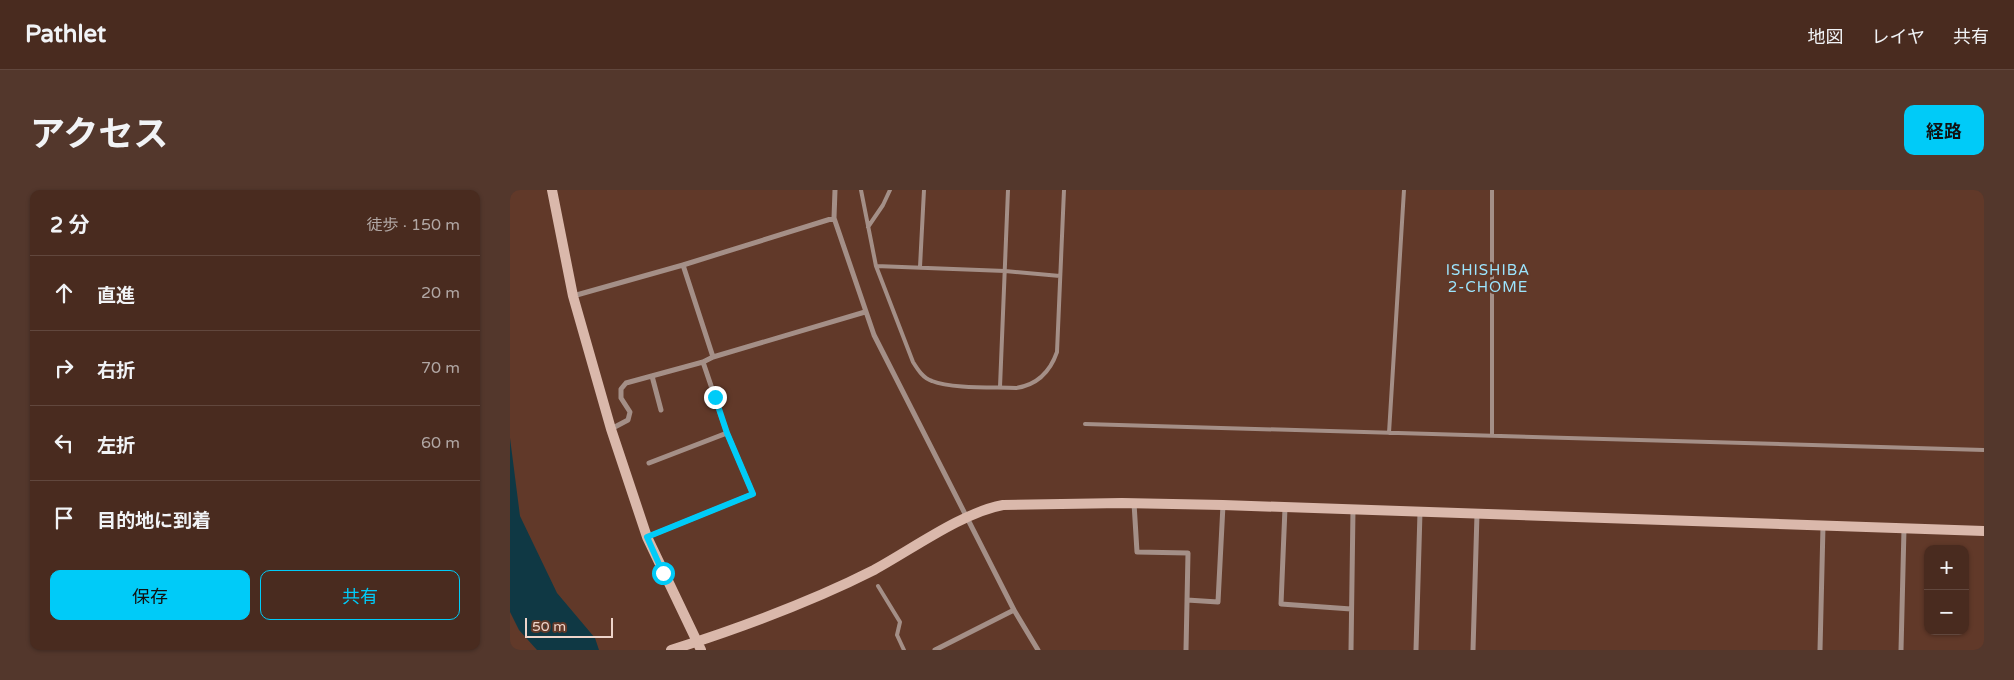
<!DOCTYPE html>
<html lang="ja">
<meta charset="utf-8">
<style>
:root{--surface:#492b1f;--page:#53372c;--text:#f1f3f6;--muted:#b1a7a4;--line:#61473d;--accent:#00cbf8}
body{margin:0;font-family:"Varela Round","Noto Sans JP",sans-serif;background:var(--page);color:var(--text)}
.controls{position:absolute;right:15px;bottom:15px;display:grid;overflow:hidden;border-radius:10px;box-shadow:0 1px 4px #0004}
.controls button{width:45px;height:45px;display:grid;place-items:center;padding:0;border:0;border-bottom:1px solid var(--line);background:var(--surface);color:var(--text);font:25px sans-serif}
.scale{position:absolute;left:15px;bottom:12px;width:88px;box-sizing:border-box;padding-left:5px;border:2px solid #eed4ca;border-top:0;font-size:14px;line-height:18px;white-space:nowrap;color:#eed4ca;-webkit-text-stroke:4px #613929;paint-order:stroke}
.stop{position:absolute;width:15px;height:15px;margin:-11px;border:4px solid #00cbf8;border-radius:50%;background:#fff}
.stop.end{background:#00cbf8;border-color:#fff;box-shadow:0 1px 5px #0008}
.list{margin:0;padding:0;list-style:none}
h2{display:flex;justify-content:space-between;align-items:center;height:65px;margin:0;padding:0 20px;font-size:21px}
h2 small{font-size:16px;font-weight:400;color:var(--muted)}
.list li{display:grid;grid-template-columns:32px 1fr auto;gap:15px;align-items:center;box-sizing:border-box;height:75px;padding:0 20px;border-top:1px solid var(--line)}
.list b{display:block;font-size:19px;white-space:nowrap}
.list em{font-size:16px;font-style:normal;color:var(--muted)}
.actions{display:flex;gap:10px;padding:15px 20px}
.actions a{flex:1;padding:11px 0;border:1px solid var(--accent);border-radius:10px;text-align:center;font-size:18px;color:var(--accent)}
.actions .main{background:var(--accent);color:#111}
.icon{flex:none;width:28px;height:28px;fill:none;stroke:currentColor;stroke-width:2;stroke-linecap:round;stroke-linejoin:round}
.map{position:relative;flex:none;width:1474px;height:460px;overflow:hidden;border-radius:10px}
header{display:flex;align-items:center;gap:30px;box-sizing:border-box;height:70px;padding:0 25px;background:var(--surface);border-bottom:1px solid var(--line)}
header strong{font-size:24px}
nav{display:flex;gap:28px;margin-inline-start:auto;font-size:18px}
.intro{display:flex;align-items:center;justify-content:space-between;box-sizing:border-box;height:120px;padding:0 30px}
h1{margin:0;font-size:35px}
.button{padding:12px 22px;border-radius:10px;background:var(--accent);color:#111;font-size:18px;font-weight:700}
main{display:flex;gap:30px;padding:0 30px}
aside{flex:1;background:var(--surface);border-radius:10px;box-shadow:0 1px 4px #0004}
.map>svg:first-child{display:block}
.water{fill:#0f3844}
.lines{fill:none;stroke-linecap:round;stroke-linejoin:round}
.lane{stroke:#a48f87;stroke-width:4}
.street{stroke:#a48f87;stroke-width:5}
.secondary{stroke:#dab8ab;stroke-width:10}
.route{stroke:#00cbf8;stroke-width:6}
.labels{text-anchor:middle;stroke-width:4.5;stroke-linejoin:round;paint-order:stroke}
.neighbourhood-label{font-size:15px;letter-spacing:1px;fill:#9ce5fe;stroke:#613929}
</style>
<header>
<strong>Pathlet</strong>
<nav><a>地図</a><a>レイヤ</a><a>共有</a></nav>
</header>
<div class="intro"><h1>アクセス</h1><a class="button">経路</a></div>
<main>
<aside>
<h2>2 分<small>徒歩 · 150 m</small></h2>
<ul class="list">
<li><svg class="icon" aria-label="ahead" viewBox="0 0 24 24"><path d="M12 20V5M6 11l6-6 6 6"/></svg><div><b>直進</b></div><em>20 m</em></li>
<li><svg class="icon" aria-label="right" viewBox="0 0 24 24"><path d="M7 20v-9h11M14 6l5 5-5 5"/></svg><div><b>右折</b></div><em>70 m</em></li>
<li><svg class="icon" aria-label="left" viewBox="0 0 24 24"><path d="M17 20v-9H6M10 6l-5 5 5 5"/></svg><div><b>左折</b></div><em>60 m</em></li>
<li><svg class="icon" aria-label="arrive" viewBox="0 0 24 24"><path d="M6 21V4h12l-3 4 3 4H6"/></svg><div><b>目的地に到着</b></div></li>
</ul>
<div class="actions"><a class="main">保存</a><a>共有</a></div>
</aside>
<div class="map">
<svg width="1474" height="460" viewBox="0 0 1474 460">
<rect width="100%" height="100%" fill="#613929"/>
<path class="water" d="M0,248l10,78 37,77 38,45 4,12h-62l-18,-20 -9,-18z"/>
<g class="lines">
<path class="lane" d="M351,0l15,76 37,96c5,8 10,16 19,19 20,8 62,6 84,7 21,-3 34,-16 41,-36l7,-162
M982,0v245
M358,37l15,-22 7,-15
M366,76l129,5 55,5
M410,77l4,-77
M490,197l8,-197
M575,234l899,26
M879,243l15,-243
M368,396l22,36 -3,13 7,15"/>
<path class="street" d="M325,0l-1,28 40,117 140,275 24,40
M173,75l30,92
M63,106l110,-31 151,-47
M142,186l9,34
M101,239l17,-9 2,-8 -9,-14v-9l5,-6 77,-21
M139,273l78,-30
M624,313l3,49 51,1 -2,97
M775,318l-4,96 70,5
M137,347l106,-43 -26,-61 -24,-71 10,-5 152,-45
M677,410l31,2 5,-97
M425,460l79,-40
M841,460l2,-140
M906,460l4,-138
M963,460l4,-136
M1310,460l3,-124
M1391,460l3,-121"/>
<path class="secondary" d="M42,0l21,106 38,133 36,108 54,113
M161,460c69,-22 138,-47 203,-80 37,-20 89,-58 129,-65l119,-2 101,2 761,26"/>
</g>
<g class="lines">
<path class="route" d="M153,383l-16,-36 106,-43 -26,-61 -12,-36"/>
</g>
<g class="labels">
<g class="neighbourhood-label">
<text x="978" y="85">ISHISHIBA<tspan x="978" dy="17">2-CHOME</tspan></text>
</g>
</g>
</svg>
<div class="controls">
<button>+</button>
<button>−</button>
</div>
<div class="scale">50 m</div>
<div class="stop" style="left:153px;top:383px"></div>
<div class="stop end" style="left:205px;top:207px"></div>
</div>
</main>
